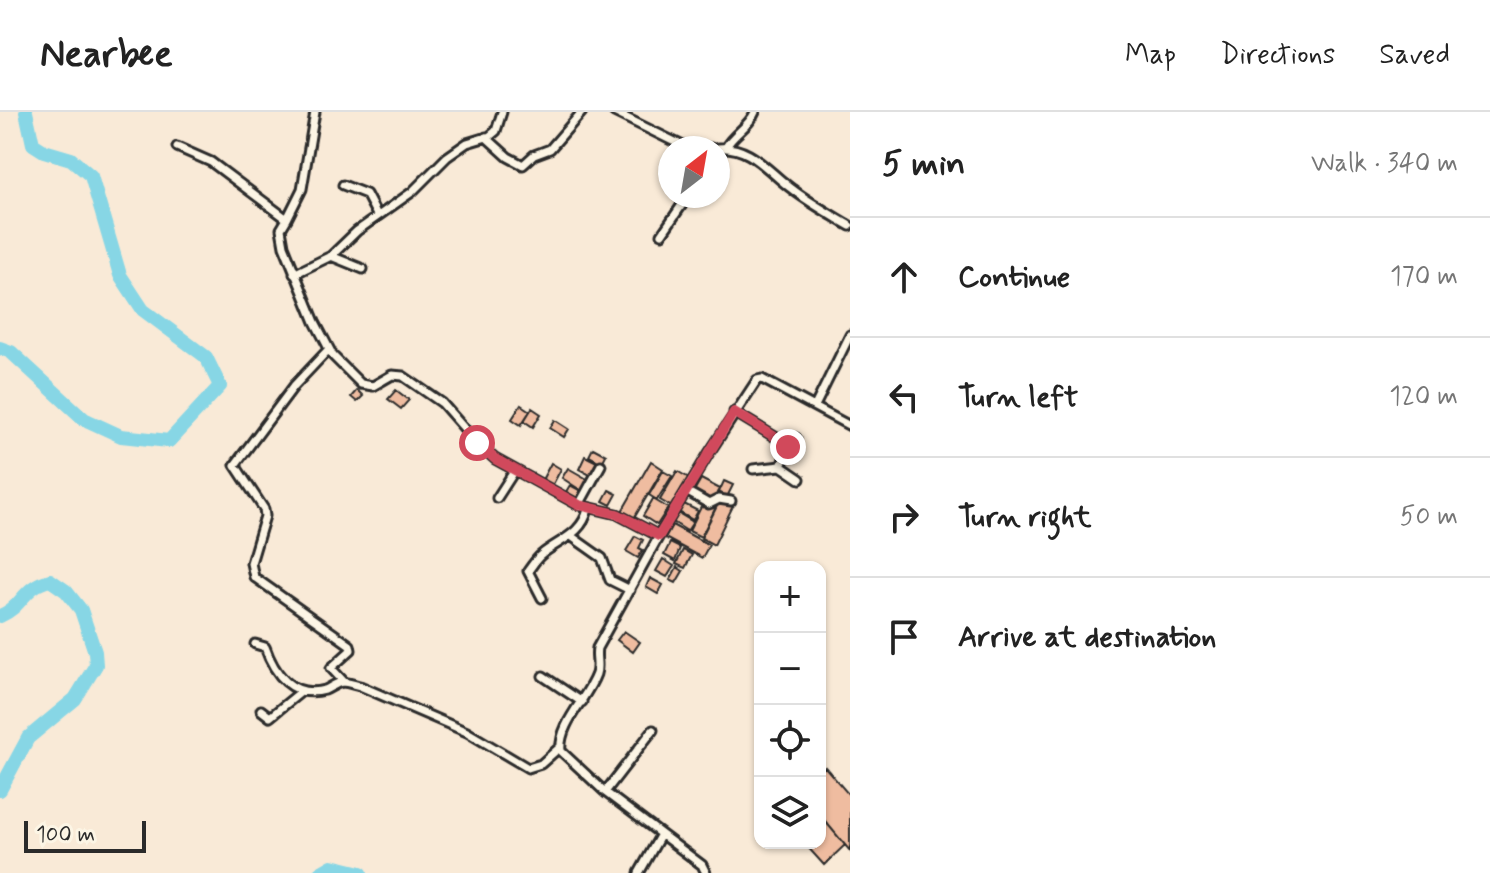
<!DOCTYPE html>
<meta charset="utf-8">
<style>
:root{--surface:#fff;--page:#f2f2f2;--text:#222;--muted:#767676;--line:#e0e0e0}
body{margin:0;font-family:Mynerve,sans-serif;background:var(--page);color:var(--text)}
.controls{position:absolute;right:24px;bottom:24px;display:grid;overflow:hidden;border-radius:16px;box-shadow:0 2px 6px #0004}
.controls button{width:72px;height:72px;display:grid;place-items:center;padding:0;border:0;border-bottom:2px solid var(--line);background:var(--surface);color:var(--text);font:40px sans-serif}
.compass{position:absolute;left:658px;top:24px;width:72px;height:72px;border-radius:50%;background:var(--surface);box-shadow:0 2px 6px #0004;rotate:31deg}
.scale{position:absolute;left:24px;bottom:20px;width:122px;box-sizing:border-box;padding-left:8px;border:4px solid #2b2b2b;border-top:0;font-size:22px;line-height:28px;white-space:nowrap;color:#2b2b2b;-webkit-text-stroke:6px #fcf5e5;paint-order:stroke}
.stop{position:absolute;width:24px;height:24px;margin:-18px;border:6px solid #d1495b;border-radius:50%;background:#fff}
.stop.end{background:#d1495b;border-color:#fff;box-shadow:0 2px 8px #0008}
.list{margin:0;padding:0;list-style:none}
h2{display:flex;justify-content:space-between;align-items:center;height:104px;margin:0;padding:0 32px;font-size:34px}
h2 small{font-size:26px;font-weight:400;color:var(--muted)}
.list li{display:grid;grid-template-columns:52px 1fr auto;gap:24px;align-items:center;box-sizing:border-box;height:120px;padding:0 32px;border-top:2px solid var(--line)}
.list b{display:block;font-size:30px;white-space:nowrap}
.list em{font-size:26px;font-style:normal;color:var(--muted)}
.icon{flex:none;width:44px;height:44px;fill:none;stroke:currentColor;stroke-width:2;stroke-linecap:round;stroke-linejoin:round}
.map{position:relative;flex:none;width:850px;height:761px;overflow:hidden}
header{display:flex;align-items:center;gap:48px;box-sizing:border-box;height:112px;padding:0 40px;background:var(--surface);border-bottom:2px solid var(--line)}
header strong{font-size:38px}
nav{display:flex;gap:44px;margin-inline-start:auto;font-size:28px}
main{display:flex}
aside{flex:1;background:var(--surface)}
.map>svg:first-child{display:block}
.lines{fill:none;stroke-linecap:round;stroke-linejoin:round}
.river{stroke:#87d6e5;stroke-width:14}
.building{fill:#efbca0;stroke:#2b2b2b;stroke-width:2}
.minor-casing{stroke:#2b2b2b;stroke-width:13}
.minor{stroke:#fcf5e5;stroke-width:7}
.route{stroke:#d1495b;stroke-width:10}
</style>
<header>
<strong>Nearbee</strong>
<nav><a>Map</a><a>Directions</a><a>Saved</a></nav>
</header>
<main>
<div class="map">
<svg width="850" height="761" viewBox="0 0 850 761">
<rect width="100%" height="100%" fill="#f9ead7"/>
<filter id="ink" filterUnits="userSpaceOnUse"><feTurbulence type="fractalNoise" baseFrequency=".0125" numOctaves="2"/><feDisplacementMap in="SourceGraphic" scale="16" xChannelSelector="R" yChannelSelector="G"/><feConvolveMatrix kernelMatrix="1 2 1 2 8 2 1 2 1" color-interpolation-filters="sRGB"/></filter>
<g filter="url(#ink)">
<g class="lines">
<path class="river" d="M0,236l11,4 73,67 37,17 48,5 51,-55 -14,-29 -63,-47 -23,-35 -29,-99 -20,-17 -27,-8 -11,-7 -7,-32
M0,504c24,-10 22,-29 50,-36l16,11 15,19 14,42 1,13 -21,34 -47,39 -28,52
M320,761l12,-7 29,7"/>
</g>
<path class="building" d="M357,278l6,6 -6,6 -6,-5z
M396,278l13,10 -8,9 -13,-10z
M521,293l9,6 -9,14 -9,-6z
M532,296l9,6 -8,13 -9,-6z
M555,308l14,9 -5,8 -14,-9z
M593,336l13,7 -4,8 -13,-7z
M585,344l12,6 -7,13 -11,-6z
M651,349l12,8 -30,51 -12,-7z
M551,351l10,6 -9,17 -10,-6z
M568,356l21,12 -7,11 -20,-13z
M663,359l9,5 -15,24 -8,-5z
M677,359l12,7 -17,29 -12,-7z
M701,367l19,10 -7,13 -19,-11z
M724,369l9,4 -6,12 -8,-5z
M570,373l13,7 -6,10 -13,-7z
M609,378l8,4 -6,11 -8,-4z
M653,387l15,9 -11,17 -14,-9z
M720,388l13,6 -19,39 -13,-7z
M703,391l12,6 -14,28 -12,-6z
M684,392l14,7 -5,9 -14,-8z
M678,401l15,9 -6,9 -14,-9z
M672,413l37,20 -7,13 -37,-20z
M635,424l8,4 -4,8 4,2 -5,8 -12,-7z
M670,431l10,5 -5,13 -11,-6z
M683,438l9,5 -7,13 -9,-4z
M663,447l11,7 -7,11 -11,-6z
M677,455l6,4 -7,12 -6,-3z
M650,466l13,7 -5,9 -12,-7z
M624,519l16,11 -7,10 -16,-12z
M825,655l25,29v55l-30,-36v-44z
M820,703l25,30 -21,20 -20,-22h16z"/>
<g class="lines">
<defs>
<path id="minor" d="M614,0l69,34 9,2
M486,25l22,20 15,8 11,-10 16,-6 32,-37
M177,35l34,15 76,57 -6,10 3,17 31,76 18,34 28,28 12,2 19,-11 11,1 39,27 35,40 18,16 84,46 38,9 42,22 -62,112c-2,9 2,17 -1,26 -9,25 -38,50 -35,77l44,41 97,73 4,8
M726,35c8,-14 23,-20 29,-35
M696,36h15
M718,36c33,-3 50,24 74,41 18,14 38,25 58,37
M343,73l23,9 11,21
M287,107l15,-30 13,-77
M662,122l26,-38
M331,144l32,13
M294,162l37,-18 26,-25 55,-39 35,-35 20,-14 23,-7 6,-5 6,-19
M328,238l-34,36 -59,79 29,44 1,7 -14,47 3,14 96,68 1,5 -20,18 13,14
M815,294l35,-71
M734,300l51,31
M781,354l19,13
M753,357l28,-3 6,-14 -2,-9 11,-5
M686,379l23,13 10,-5 12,2
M497,386l18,-28
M579,393l22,-40
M571,424l31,22 8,22 20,10
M659,424l50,-83 48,-73 5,-1 88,47
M542,486l-14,-27c4,-5 8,-12 13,-16 18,-15 41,-20 47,-46
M255,532l10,3c9,26 27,52 60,43 5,-2 11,-7 17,-8 5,0 13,3 18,4l107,46 61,36 13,-4 19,-17
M543,564l39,26
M261,598l9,7 32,-26
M605,680l48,-62
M639,761l21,-37"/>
</defs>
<use href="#minor" class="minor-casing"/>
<use href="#minor" class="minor"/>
</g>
</g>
<g class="lines" filter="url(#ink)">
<path class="route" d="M477,331l18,16 84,46 38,9 42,22 75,-124 51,31 3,4"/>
</g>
</svg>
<div class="controls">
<button>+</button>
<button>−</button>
<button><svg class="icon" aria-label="locate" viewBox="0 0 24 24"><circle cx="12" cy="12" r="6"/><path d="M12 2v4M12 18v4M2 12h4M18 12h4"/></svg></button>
<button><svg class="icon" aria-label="layers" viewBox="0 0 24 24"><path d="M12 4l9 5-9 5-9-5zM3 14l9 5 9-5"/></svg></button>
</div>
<svg class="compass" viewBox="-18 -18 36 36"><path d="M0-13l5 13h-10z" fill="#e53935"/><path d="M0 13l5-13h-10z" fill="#767676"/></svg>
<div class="scale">100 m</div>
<div class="stop" style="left:477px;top:331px"></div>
<div class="stop end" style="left:788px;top:335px"></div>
</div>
<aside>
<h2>5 min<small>Walk · 340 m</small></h2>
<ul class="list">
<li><svg class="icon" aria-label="ahead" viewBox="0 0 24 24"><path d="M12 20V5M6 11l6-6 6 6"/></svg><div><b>Continue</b></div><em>170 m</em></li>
<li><svg class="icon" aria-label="left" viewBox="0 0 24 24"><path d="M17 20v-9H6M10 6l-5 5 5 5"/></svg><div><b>Turn left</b></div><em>120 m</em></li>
<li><svg class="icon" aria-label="right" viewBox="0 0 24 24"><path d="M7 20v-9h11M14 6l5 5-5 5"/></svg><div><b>Turn right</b></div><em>50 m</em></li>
<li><svg class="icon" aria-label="arrive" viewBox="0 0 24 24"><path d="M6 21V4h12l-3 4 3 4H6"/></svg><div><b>Arrive at destination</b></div></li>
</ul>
</aside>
</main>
